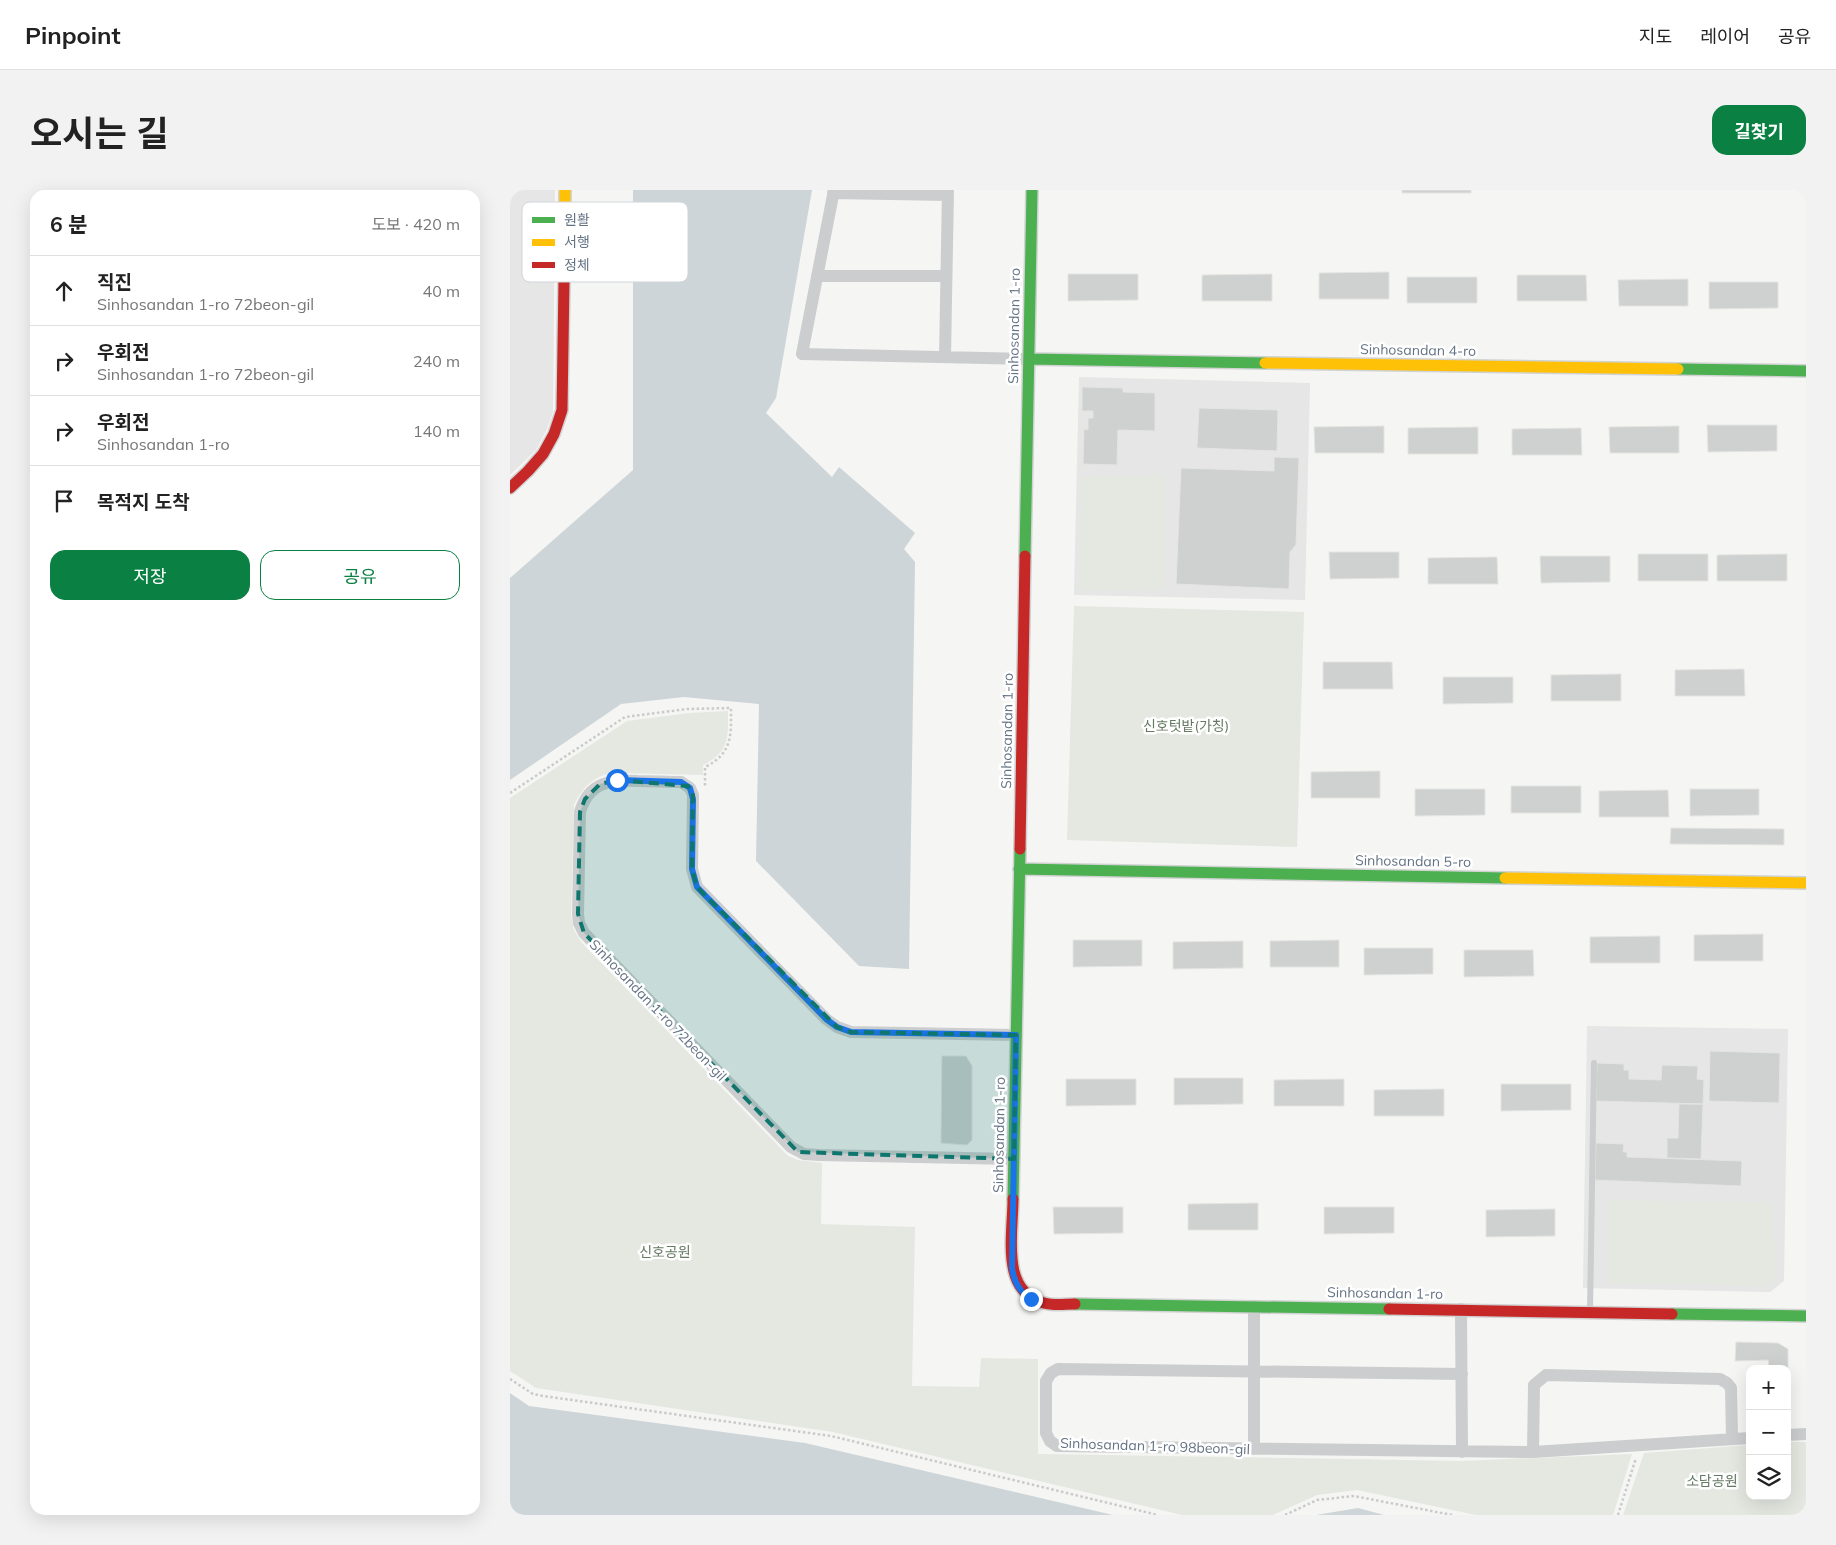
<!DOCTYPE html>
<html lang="ko">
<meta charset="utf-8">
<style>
:root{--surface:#fff;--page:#f2f2f2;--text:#222;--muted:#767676;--line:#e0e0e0;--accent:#0b8043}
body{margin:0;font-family:Mulish,"Noto Sans KR",sans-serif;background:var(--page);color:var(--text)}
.controls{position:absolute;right:15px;bottom:15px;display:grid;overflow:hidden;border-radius:10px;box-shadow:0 5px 20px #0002}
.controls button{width:45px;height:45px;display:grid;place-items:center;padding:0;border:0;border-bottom:1px solid var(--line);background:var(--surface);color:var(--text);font:25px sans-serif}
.stop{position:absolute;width:15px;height:15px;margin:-11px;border:4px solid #1a73e8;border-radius:50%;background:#fff}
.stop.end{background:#1a73e8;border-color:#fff;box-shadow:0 1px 5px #0008}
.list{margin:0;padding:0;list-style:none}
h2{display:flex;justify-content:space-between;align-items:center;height:65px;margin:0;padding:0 20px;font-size:21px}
h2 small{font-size:16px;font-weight:400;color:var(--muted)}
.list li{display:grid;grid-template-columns:32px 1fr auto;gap:15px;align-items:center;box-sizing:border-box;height:70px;padding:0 20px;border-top:1px solid var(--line)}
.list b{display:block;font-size:19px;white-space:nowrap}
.list p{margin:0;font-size:16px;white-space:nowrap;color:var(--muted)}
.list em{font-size:16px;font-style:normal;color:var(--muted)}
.actions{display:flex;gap:10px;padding:15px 20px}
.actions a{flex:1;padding:11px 0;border:1px solid var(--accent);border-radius:15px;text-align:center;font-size:18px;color:var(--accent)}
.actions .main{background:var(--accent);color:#fff}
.icon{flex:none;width:28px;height:28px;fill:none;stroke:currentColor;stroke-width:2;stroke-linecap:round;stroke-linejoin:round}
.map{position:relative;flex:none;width:1296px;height:1325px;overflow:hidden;border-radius:15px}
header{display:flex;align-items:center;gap:30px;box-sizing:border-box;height:70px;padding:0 25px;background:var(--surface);border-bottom:1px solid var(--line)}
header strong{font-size:24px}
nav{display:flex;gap:28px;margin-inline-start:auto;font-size:18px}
.intro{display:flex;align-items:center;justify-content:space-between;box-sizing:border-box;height:120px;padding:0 30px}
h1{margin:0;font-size:35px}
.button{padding:12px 22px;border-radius:15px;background:var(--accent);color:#fff;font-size:18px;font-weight:700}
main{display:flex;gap:30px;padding:0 30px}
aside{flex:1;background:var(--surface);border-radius:15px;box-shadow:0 5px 20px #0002}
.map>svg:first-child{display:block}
.built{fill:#e5e6e5}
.green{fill:#e4e8e1}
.water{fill:#cdd5d8}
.building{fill:#cfd0d0;stroke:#e4e4e3}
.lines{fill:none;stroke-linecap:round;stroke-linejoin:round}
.fast-casing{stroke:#d1d3d3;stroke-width:14}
.slow-casing{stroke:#d1d3d3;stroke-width:14}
.jam-casing{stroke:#d1d3d3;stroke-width:14}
.path{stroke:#cacacb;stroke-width:2.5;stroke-dasharray:2.5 2.5;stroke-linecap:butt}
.lane{stroke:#cccdce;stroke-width:6}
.street{stroke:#cccdce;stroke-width:12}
.fast{stroke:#4caf50;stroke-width:11}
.slow{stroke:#ffc107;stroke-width:11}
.jam{stroke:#c62828;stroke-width:11}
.route{stroke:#1a73e8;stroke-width:6}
.marked{fill:#0f766e;fill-opacity:0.2;stroke:#0f766e;stroke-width:4;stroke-dasharray:10 6;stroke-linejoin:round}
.labels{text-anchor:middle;stroke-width:5;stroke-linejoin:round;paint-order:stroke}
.street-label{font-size:14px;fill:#647384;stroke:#fff}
.park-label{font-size:14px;fill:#667b63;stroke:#fff}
.key{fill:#fff;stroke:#d0d5da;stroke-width:1}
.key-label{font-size:14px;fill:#647384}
</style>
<header>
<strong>Pinpoint</strong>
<nav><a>지도</a><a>레이어</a><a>공유</a></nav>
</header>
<div class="intro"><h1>오시는 길</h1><a class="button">길찾기</a></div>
<main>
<aside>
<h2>6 분<small>도보 · 420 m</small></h2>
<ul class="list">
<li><svg class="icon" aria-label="ahead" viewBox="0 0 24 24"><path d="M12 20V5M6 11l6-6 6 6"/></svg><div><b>직진</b><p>Sinhosandan 1-ro 72beon-gil</p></div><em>40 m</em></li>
<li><svg class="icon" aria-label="right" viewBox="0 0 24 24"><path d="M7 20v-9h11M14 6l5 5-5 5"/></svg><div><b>우회전</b><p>Sinhosandan 1-ro 72beon-gil</p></div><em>240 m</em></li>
<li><svg class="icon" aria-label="right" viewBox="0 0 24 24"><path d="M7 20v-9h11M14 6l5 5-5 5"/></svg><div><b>우회전</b><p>Sinhosandan 1-ro</p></div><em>140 m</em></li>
<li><svg class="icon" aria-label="arrive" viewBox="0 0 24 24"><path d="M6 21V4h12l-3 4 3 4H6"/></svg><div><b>목적지 도착</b></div></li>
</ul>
<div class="actions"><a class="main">저장</a><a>공유</a></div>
</aside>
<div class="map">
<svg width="1296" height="1325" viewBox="0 0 1296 1325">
<rect width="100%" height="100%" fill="#f5f5f3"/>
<path class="built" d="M0,0h45l-2,222 -6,17 -11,21 -26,25z
M569,187l231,6 -5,217 -231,-5z
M1077,836l201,3 -4,252 -14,11 -187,-4z"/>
<path class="green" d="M572,285l82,1 -1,115 -83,-1z
M564,416l230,6 -7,235 -230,-7z
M218,521c0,26 2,41 -25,54v10l-90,-2c-20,3 -31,15 -39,32l-3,110 3,15 8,13 206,213 10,4 24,3 -1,61 94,3 -3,159 67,1 2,-29 57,1v95l423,7 171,-7 -19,61h-137l-119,-25 -40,5 -44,20h-91l-349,-83 -297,-44 -26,-17v-573l117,-77 63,-8z
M1099,1010l163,3v36h4v38l-9,9 -160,-3z
M1277,1252h19v73h-183l21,-62 106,-8v51h37z"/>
<path class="water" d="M123,0h179l-36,208 -10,15 66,64 7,-10 76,66 -11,16 11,13 -6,407 -50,-3 -103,-105 3,-157 -75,-7 -63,7 -111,76v-202l123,-108z
M0,1203l19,13 276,37 308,72h-603z
M848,1318l26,7h-68z"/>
<path class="building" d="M892,0h69v3h-69z
M879,82v27h-70v-26z
M558,84h70v26l-70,1z
M762,84v27h-70v-26z
M1007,85h69l1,26h-70z
M897,87h70v26h-70z
M1178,89v27h-69l-1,-26z
M1199,92h69v26l-69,1z
M572,197l41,1v4l32,1v38l-37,-1 -1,35 -34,-1 1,-35 4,1v-12h5v-7h-11z
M689,218l79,2 -1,41 -80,-3z
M1197,235h70v26l-69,1z
M874,236v27h-69l-1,-26z
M1169,236v27h-69l-1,-26z
M968,237v27h-70v-26z
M1071,238l1,27h-70v-26z
M764,267l25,1 -3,87 -6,7 -1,37 -113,-5 5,-116 93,3z
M819,362h70v26l-69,1z
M1128,364h70v27h-70z
M1277,364v27h-70v-26z
M1030,366h70v26l-69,1z
M987,367l1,27h-70v-26z
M813,472h69l1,27h-70z
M1234,479l1,27h-70v-26z
M1111,484v27h-70v-26z
M933,487h70v26l-70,1z
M870,581v27h-69v-26z
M1001,596h70v27h-70z
M905,599h70v26l-70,1z
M1180,599h69v26l-69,1z
M1158,600l1,27h-70v-26z
M1161,638l113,1v16l-114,-1z
M1253,744v27h-69v-26z
M1150,746v27h-70v-26z
M563,750h69v26l-69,1z
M829,750v27h-69v-26z
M733,751v27l-70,1v-27z
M854,758h69v26l-69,1z
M954,760h69l1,26 -70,1z
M1200,861l70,2 -1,50 -70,-2z
M432,866h24l6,10v74l-5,5 -26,-2z
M1087,873l27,1v6h5v9l32,1 1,-15 36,1 -1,13 7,1 -1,24 -107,-3z
M664,888h69v26l-69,1z
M556,889h70v26l-70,1z
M834,889v27h-70v-26z
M991,894h70v26l-70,1z
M934,899v27h-70v-26z
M1169,914h24l-2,55 -34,-1v-20h11z
M1086,953l28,1 -1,8h4v5l115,4 -1,25 -146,-6z
M748,1013v27h-70v-26z
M543,1017h70v26l-69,1z
M814,1017h70v26l-70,1z
M1045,1019v27l-69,1v-27z
M1226,1152l42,1 10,6v19l-19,-1 -1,-7 -33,1z"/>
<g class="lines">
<defs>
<path id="fast" d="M519,169l236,4
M1168,179l128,2
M515,366l7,-366
M509,679l486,9
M503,1009l7,-350
M565,1114l314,5
M1162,1124l134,2"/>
<path id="slow" d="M54,91l1,-91
M755,173l413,6
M995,688l301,5"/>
<path id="jam" d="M0,298l18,-17 15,-17 11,-20 8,-24 2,-129
M510,659l5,-293
M503,1009c0,35 -13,93 31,104 10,3 21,1 31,1
M879,1119l283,5"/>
</defs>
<use href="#fast" class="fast-casing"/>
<use href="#slow" class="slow-casing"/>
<use href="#jam" class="jam-casing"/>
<path class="path" d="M0,603l115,-76 62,-8 44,-1c0,27 2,45 -26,59v21
M0,1189l23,15 10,2 288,40 327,79
M775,1325l32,-15 37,-4 98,19
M1108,1325l18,-57"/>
<path class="lane" d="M1080,1121l4,-248"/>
<path class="street" d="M324,0l-32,164 227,5
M323,3l115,2
M307,86h129
M435,167l3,-167
M504,969l-195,-4 -15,-1 -13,-7 -207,-214 -5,-10 -1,-9 2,-102c9,-31 31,-32 58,-31 15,0 29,1 43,1l9,6 3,7 -1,74 5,18 129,132 11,8 14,5 165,3
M951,1119l1,143
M952,1184l-404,-5 -7,4 -5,8v52l4,8 7,5 476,6 217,-14
M1277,1245l19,-1
M744,1259v-143
M1023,1262l1,-67 12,-10 174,4 7,4 4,5 1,51"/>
<use href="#fast" class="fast"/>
<use href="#slow" class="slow"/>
<use href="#jam" class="jam"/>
</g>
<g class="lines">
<path class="route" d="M107,590l64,2 9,6 3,11 -1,70 5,18 129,132 11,8 14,5 165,3 -4,233c2,14 7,24 19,31"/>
</g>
<path class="marked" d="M107,590l71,6 5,9 -1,74 5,18 140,140 14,5 165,3 -2,124 -216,-7 -214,-219 -6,-19 2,-102 5,-13 15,-15z"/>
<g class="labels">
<g class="street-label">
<text transform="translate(504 136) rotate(-89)" y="5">Sinhosandan 1-ro</text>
<text transform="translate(908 160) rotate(1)" y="5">Sinhosandan 4-ro</text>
<text transform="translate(497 541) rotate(-89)" y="5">Sinhosandan 1-ro</text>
<text transform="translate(903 671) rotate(1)" y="5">Sinhosandan 5-ro</text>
<text transform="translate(148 820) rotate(46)" y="5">Sinhosandan 1-ro 72beon-gil</text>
<text transform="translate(489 945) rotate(-89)" y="5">Sinhosandan 1-ro</text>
<text transform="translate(875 1103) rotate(1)" y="5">Sinhosandan 1-ro</text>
<text transform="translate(645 1256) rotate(2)" y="5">Sinhosandan 1-ro 98beon-gil</text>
</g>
<g class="park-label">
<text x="676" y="541">신호텃밭(가칭)</text>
<text x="155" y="1067">신호공원</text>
<text x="1202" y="1296">소담공원</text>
</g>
</g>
<rect x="12" y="12" width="166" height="80" rx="8" class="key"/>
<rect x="22" y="27" width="23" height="6" fill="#4caf50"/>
<rect x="22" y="49" width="23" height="7" fill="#ffc107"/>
<rect x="22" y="72" width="23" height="6" fill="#c62828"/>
<g class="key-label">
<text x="54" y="35">원활</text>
<text x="54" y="57">서행</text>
<text x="54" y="80">정체</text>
</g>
</svg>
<div class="controls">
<button>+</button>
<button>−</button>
<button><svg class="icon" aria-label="layers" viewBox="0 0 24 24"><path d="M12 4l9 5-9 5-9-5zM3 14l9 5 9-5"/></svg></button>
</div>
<div class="stop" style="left:107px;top:590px"></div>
<div class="stop end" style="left:521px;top:1109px"></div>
</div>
</main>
